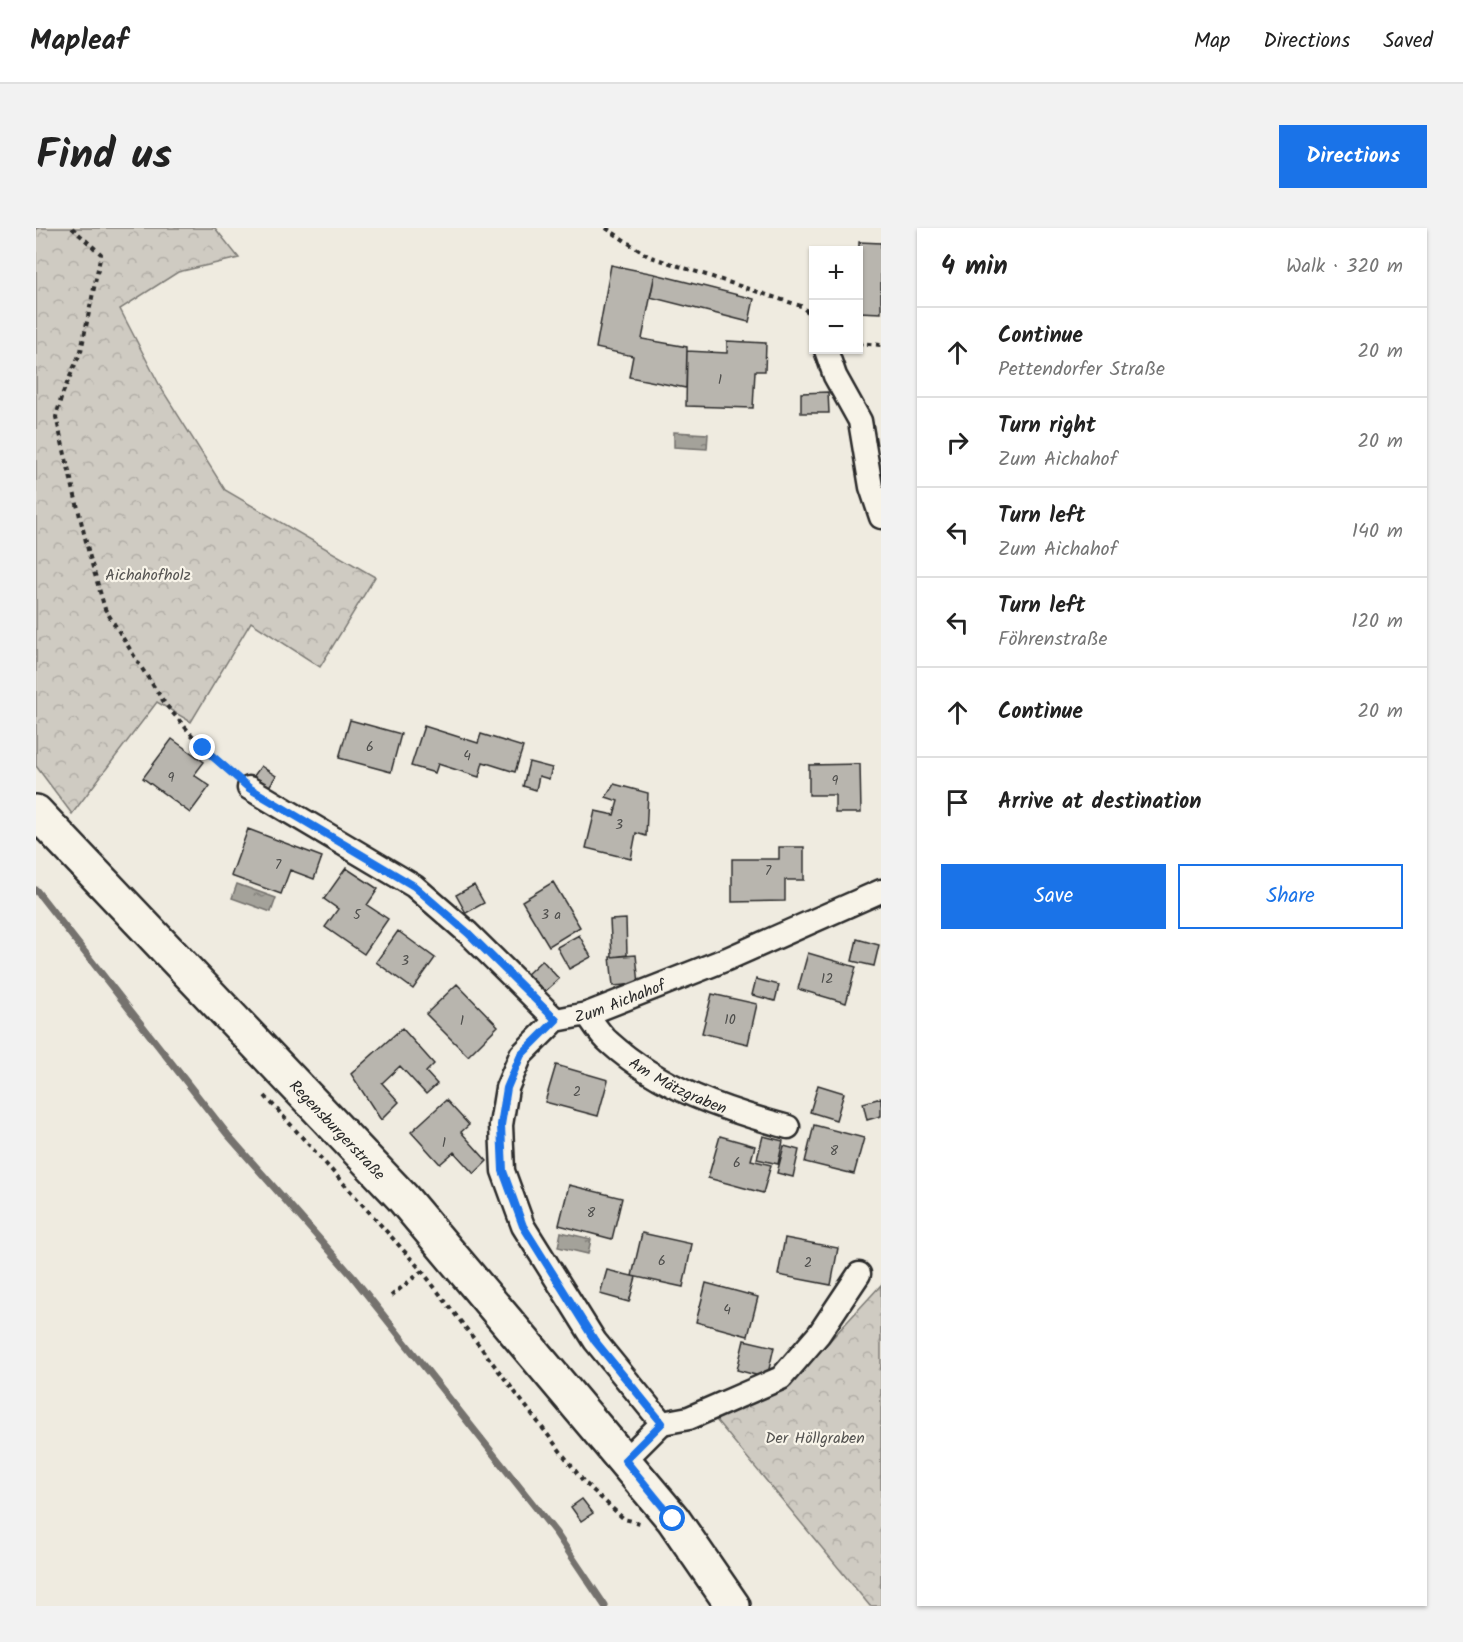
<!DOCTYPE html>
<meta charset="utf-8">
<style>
:root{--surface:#fff;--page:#f2f2f2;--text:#222;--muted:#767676;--line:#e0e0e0;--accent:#1a73e8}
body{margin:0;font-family:Kalam,sans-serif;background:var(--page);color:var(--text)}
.controls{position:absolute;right:18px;top:18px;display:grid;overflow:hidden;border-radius:0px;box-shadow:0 2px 4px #0004}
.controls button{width:54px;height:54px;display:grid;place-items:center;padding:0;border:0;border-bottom:2px solid var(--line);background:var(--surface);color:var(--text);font:30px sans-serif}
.stop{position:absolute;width:18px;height:18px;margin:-14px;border:4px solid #1a73e8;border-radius:50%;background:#fff}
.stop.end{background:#1a73e8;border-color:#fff;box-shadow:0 2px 6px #0008}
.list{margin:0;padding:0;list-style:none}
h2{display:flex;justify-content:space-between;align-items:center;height:78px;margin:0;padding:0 24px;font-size:26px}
h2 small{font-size:20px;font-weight:400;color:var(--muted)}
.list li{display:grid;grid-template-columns:39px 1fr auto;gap:18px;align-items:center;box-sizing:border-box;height:90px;padding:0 24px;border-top:2px solid var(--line)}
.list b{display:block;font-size:22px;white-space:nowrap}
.list p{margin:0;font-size:20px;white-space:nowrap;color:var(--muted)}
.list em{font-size:20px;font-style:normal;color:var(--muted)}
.actions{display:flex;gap:12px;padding:18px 24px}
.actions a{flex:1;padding:14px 0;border:2px solid var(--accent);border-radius:0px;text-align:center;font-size:21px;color:var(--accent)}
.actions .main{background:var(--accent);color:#fff}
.icon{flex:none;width:33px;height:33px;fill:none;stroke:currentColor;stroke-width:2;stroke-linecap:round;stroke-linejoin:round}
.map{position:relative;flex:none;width:845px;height:1378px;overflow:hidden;border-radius:0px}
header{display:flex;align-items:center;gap:36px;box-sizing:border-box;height:84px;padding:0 30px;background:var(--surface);border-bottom:2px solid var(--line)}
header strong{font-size:28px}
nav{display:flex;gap:33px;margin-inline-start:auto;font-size:21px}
.intro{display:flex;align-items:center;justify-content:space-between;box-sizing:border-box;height:144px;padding:0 36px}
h1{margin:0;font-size:42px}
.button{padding:15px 27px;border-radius:0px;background:var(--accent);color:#fff;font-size:21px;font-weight:700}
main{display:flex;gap:36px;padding:0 36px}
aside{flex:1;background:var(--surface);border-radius:0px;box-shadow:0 2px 4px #0004}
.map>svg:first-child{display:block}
.forest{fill:url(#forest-crowns);stroke:#7d7b76;stroke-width:1.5}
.water{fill:url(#water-ripples);stroke:#74726e;stroke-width:1.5}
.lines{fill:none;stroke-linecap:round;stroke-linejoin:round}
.stream{stroke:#74726e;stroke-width:7}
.building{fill:#b8b5ae;stroke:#2b2b2b;stroke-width:1.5}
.street-casing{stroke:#2b2b2b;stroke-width:27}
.secondary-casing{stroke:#2b2b2b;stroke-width:38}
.path{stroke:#2b2b2b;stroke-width:4;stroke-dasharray:4.5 4.5;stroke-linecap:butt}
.street{stroke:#f7f3e8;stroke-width:22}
.secondary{stroke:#f7f3e8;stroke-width:33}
.route{stroke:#1a73e8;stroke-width:8}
.labels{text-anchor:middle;stroke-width:4.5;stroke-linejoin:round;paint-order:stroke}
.number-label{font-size:14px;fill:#4e4e4c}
.park-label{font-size:16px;fill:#545351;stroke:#f7f3e8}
.street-label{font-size:16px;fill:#2b2b2b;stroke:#f7f3e8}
</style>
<header>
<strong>Mapleaf</strong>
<nav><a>Map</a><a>Directions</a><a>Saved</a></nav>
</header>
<div class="intro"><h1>Find us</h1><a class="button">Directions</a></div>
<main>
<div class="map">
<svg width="845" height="1378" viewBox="0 0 845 1378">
<defs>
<pattern id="forest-crowns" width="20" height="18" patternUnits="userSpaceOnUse" patternTransform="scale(1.5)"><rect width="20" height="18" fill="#cfcbc2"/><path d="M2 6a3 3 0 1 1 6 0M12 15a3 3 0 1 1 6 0" fill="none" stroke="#b2aea7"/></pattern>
<pattern id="water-ripples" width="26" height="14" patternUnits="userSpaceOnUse" patternTransform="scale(1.5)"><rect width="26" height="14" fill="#a4a29a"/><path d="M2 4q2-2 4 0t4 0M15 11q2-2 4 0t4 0" fill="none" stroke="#86847e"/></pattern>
</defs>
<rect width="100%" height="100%" fill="#efebe0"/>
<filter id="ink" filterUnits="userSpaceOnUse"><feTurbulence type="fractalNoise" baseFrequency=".0167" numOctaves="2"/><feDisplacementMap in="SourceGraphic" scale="12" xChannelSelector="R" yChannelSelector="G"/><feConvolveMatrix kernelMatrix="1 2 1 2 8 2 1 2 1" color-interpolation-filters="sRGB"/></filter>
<g filter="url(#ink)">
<path class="forest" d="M0,0h179l24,30 -61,14 -58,37 41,79 64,102 150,87 -55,90 -69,-45 -60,100 -34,-20 -85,112 -36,-48z
M845,1057v321h-11l-158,-191 92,-46z"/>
<path class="water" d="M638,204l34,2 -1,15 -33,-2z
M201,656l39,14 -5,14 -39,-14z
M525,1004l30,7 -3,15 -30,-7z"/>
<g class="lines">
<path class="stream" d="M0,662l192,245 125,142 203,256 49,73"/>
</g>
<path class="building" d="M823,14l22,1v70l-23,-1z
M575,37l44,9 -13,65 45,8 -1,41 -57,-11 4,-21 -37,-8z
M619,46l99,25 -5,23 -99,-25z
M691,113l39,2 -1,28h-10l-2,37 -67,-2 1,-55 40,2z
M792,164l1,21h-28v-20z
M314,492l51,14 -10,38 -52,-14z
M388,498l54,17 3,-9 42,13 -8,25 -32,-10 -4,15 -41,-13 -3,9 -24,-7z
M136,511l32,23 -10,13 16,11 -20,27 -47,-35z
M493,534l23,6 -3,11 -10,-3 -3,14 -13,-4z
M824,536l1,49h-26v-18h-26v-30z
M225,538l15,10 -9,14 -16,-10z
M578,556l34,9 -2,43 -10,-3 -5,26 -45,-11 9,-37 19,4 4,-14 -12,-4z
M212,601l74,28 -8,22 -24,-9 -9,24 -50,-18z
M743,619h25v33h-19v21l-53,1v-43h47z
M310,640l32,21 -11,16 21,14 -24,35 -39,-27 13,-18 -14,-10z
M517,654l27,45 -31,19 -27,-45z
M438,657l10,18 -18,10 -10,-18z
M590,691l1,36 -15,2 -2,-37z
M362,703l37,27 -22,31 -37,-27z
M543,707l12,22 -22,12 -12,-22z
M821,711l22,6 -5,21 -22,-5z
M772,725l48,14 -10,36 -48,-14z
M600,727l3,29 -26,2 -3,-29z
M506,732l17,19 -19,17 -16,-19z
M720,751l23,6 -4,16 -23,-6z
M421,756l41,42 -30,30 -42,-42z
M676,766l45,10 -9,40 -46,-11z
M366,800l32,36 -8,8 11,12 -11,10 -26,-28 -18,17 17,19 -18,18 -30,-46z
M520,837l52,15 -10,36 -53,-14z
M782,857l26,8 -8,27 -26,-8z
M845,870v18l-14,4 -4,-17z
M410,872l23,25 -8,7 26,29 -13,13 -20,-22 -14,12 -29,-32z
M778,897l50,13 -10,36 -49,-12z
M684,908l35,10 -4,14 20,5 -8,28 -55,-15z
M727,908l20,5 -5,23 -21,-5z
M748,918l15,4 -6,27 -16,-4z
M533,957l53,13 -10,41 -53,-14z
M606,1005l50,11 -9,43 -51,-11z
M749,1010l53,10 -7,37 -53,-10z
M571,1042l29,7 -7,25 -29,-8z
M670,1055l52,14 -10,39 -52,-14z
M708,1112l30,7 -7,31 -30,-8z
M546,1271l11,14 -12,8 -10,-14z"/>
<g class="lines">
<defs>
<g id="street">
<path d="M790,122l9,26 25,45 11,66 10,30"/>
<path d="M213,560l165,98 54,47 88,87"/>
<path id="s1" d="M551,786c7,10 14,22 23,29 50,45 114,67 178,84"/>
<path d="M626,1195l27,-5 92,-40 38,-44 40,-60"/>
<path id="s2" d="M589,1232l37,-37 -67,-82 -72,-115 -20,-55 -2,-46 6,-37 14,-33 35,-35 31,-6 140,-55 154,-68"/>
</g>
<g id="secondary">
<path id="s3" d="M0,584l366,385 271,322 60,87"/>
</g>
</defs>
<use href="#street" class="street-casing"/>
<use href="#secondary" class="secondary-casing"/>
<path class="path" d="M36,0l29,26 -20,97 -19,44 -6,22 33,137 16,55 36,58 25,38 37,43 30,26
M570,0l42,28 153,50 13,11
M822,115l23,2
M229,868l157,175 162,211 40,37 16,4
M355,1068l31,-25"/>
<use href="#street" class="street"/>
<use href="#secondary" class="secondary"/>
</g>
</g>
<g class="lines" filter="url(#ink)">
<path class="route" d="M167,520l46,40 165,98 54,47 88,87 -35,35 -14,33 -6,37 2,46 20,55 72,115 67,82 -37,37 48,59"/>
</g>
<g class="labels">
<g class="number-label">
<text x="684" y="156">1</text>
<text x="334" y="523">6</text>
<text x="431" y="532">4</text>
<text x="135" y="554">9</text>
<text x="799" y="557">9</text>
<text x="583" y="601">3</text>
<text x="242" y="641">7</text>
<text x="732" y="647">7</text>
<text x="321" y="691">5</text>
<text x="515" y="691">3 a</text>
<text x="369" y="737">3</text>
<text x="791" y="755">12</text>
<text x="694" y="796">10</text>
<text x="426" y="797">1</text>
<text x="541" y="868">2</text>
<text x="408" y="919">1</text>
<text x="798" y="927">8</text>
<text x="701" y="939">6</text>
<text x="555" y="989">8</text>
<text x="626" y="1037">6</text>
<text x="772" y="1039">2</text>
<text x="691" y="1086">4</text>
</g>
<g class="park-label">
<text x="112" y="352">Aichahofholz</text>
<text x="779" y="1215">Der Höllgraben</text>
</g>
<g class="street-label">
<text dy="6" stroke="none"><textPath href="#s2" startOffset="588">Zum Aichahof</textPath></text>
<text dy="6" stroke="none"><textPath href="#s1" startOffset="118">Am Mätzgraben</textPath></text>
<text dy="6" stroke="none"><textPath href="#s3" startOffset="438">Regensburgerstraße</textPath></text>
</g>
</g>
</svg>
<div class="controls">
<button>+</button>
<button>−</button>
</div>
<div class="stop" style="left:637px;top:1291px"></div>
<div class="stop end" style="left:167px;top:520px"></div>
</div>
<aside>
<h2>4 min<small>Walk · 320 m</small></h2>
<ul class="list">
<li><svg class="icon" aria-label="ahead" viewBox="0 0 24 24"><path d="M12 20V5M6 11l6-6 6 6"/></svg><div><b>Continue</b><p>Pettendorfer Straße</p></div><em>20 m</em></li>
<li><svg class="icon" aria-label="right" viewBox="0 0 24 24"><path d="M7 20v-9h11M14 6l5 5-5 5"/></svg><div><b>Turn right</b><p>Zum Aichahof</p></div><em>20 m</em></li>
<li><svg class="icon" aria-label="left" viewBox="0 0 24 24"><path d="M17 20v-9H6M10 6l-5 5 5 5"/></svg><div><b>Turn left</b><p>Zum Aichahof</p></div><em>140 m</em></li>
<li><svg class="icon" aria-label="left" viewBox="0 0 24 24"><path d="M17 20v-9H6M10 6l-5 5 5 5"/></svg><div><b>Turn left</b><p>Föhrenstraße</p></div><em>120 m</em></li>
<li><svg class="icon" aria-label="ahead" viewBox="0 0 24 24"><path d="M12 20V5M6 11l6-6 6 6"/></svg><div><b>Continue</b></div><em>20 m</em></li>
<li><svg class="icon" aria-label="arrive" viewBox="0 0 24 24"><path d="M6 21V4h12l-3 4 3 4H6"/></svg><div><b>Arrive at destination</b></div></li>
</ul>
<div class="actions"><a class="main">Save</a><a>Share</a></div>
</aside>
</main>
